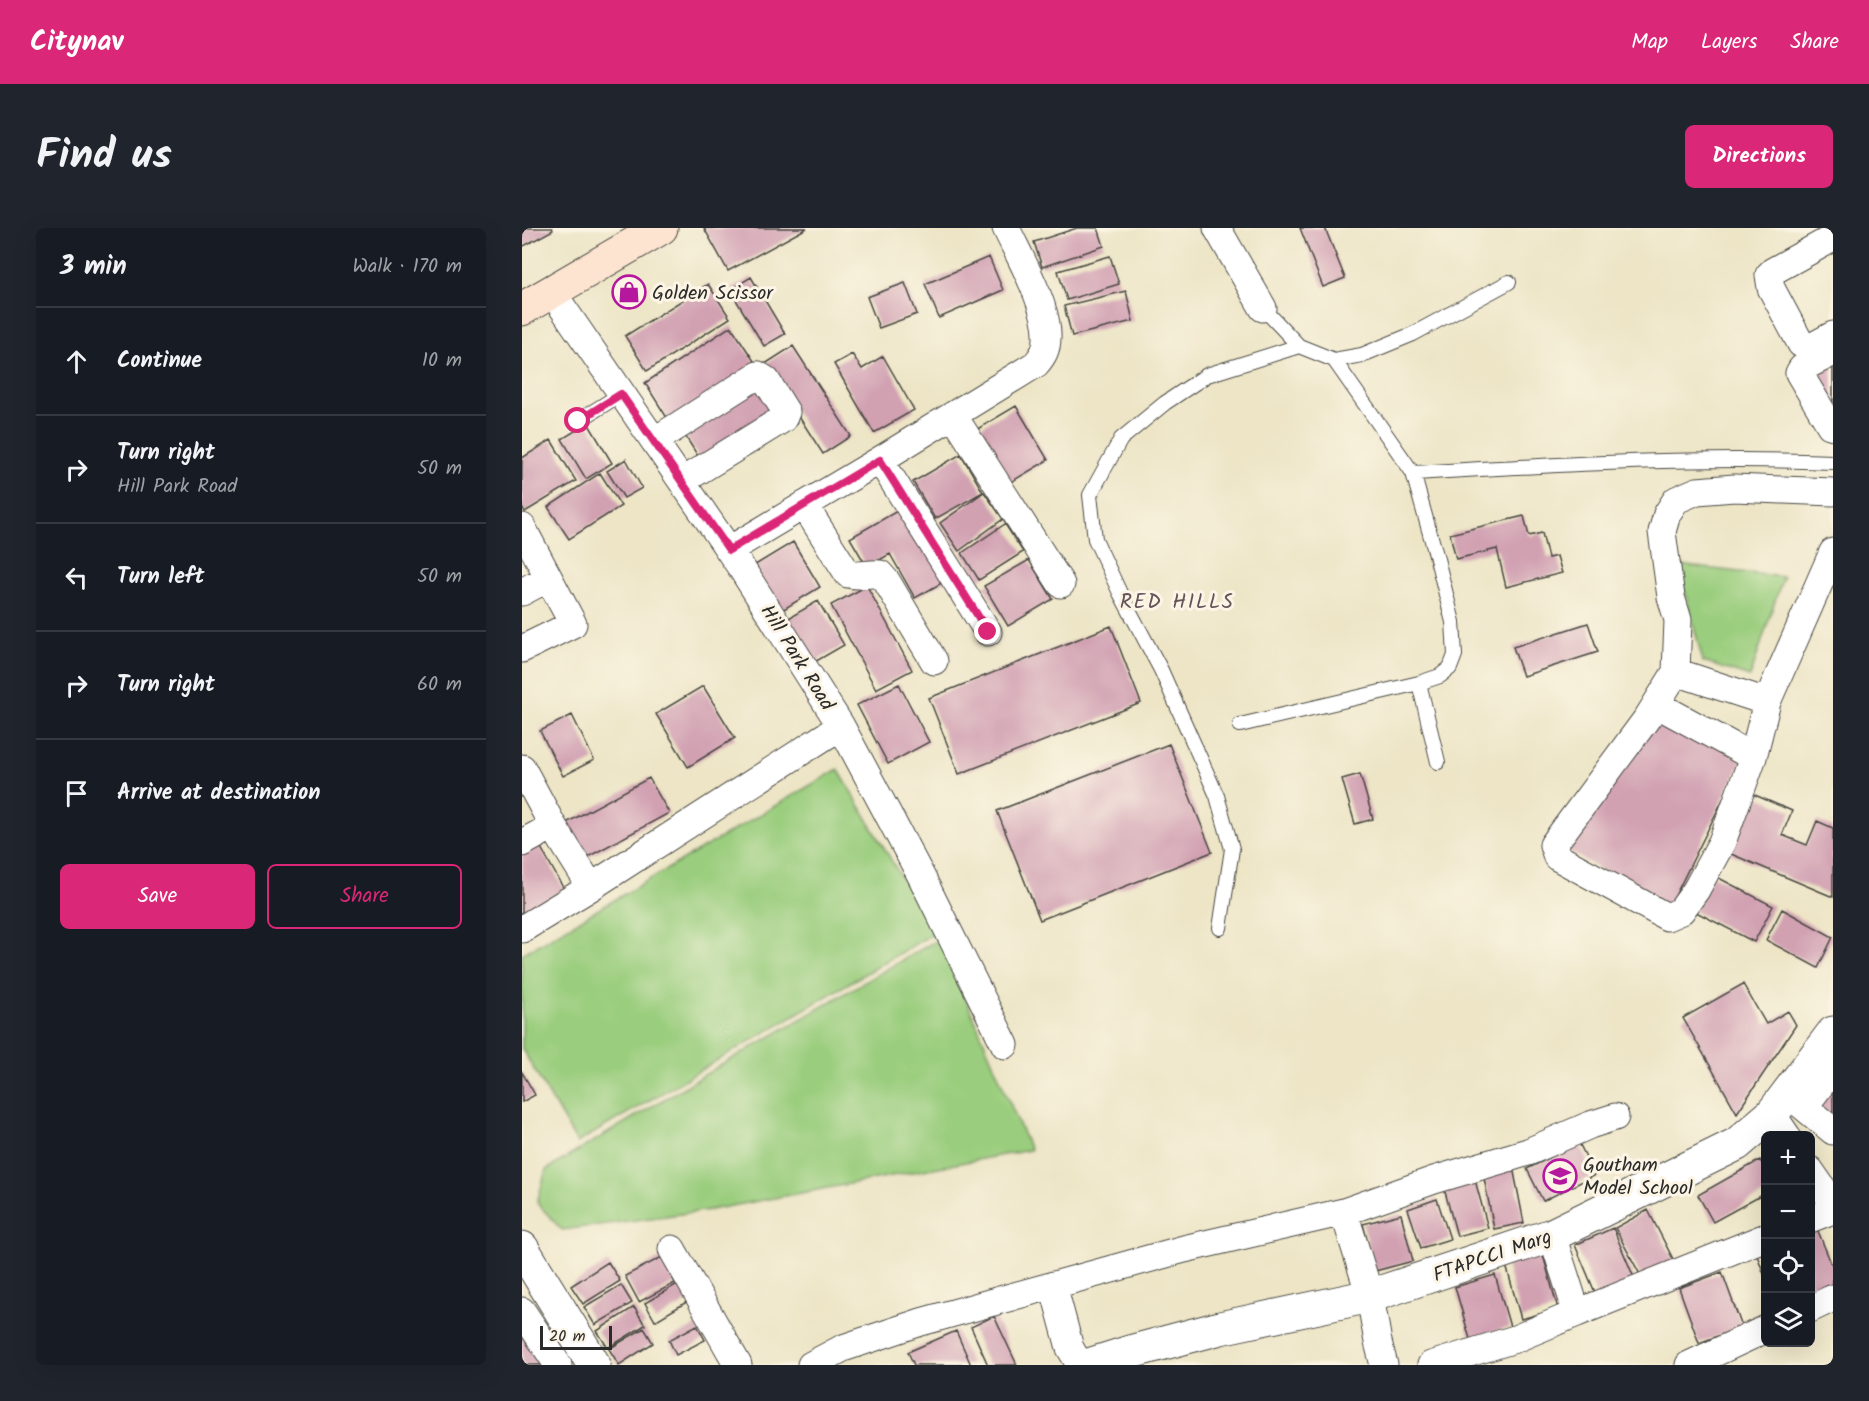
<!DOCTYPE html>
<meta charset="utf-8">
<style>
:root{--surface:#171b24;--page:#20242c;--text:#f1f3f6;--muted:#9ea1a6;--line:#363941;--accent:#db2777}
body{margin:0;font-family:Kalam,sans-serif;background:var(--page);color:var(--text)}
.controls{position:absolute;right:18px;bottom:18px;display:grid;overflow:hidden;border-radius:9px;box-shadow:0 6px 24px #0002}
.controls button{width:54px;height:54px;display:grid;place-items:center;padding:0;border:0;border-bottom:2px solid var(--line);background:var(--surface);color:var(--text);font:30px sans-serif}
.scale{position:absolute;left:18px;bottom:15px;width:72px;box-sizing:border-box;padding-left:6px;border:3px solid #2b2b2b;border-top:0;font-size:16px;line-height:21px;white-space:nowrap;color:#2b2b2b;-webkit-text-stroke:4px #fcf5e5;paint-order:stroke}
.stop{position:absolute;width:18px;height:18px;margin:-14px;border:4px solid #db2777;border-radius:50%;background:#fff}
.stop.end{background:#db2777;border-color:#fff;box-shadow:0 2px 6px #0008}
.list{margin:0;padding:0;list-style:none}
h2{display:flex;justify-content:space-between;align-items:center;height:78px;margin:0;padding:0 24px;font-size:26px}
h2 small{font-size:20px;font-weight:400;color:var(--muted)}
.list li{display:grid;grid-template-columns:39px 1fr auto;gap:18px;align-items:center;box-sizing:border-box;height:108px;padding:0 24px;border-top:2px solid var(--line)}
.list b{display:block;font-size:22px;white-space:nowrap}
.list p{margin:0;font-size:20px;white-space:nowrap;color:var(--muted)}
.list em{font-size:20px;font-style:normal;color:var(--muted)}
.actions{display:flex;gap:12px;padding:18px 24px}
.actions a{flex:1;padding:14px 0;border:2px solid var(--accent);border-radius:9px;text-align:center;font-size:21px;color:var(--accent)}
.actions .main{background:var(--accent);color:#fff}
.icon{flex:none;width:33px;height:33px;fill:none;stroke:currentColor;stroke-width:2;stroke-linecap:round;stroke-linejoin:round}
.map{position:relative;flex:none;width:1311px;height:1137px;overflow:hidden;border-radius:9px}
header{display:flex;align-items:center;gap:36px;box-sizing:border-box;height:84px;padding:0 30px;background:var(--accent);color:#fff}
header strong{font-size:28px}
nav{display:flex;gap:33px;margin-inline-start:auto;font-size:21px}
.intro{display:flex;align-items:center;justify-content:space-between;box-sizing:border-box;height:144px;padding:0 36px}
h1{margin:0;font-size:42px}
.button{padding:15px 27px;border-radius:9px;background:var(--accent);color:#fff;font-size:21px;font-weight:700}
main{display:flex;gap:36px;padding:0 36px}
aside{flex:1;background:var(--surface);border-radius:9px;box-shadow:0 6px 24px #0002}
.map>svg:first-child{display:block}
.green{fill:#9acd7d;stroke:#627c54;stroke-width:1.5}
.building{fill:#d1a1b2}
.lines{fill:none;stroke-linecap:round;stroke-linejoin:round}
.service-casing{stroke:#484742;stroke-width:16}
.minor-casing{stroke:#484742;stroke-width:29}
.tertiary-casing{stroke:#484742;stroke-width:35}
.secondary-casing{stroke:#484742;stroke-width:35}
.service{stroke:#fff;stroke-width:14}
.minor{stroke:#fff;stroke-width:27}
.tertiary{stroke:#fff;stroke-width:33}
.secondary{stroke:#fde4d0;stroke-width:33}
.route{stroke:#db2777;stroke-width:8}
.labels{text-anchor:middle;stroke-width:6;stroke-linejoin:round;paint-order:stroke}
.poi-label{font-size:20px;fill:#2b2b2b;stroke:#fcf5e5;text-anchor:start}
.street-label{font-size:20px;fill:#2b2b2b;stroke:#fcf5e5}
.neighbourhood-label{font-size:21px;letter-spacing:1.5px;fill:#65545a;stroke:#fcf5e5}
</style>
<header>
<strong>Citynav</strong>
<nav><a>Map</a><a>Layers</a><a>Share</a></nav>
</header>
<div class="intro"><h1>Find us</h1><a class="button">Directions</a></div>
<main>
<aside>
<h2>3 min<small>Walk · 170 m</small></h2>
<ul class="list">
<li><svg class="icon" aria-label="ahead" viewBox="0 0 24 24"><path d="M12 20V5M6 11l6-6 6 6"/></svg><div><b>Continue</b></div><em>10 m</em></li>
<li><svg class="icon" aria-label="right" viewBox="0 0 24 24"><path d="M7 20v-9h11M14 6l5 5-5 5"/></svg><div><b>Turn right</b><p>Hill Park Road</p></div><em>50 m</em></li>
<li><svg class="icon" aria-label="left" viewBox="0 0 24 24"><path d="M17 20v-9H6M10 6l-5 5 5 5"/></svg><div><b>Turn left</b></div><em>50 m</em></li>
<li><svg class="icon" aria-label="right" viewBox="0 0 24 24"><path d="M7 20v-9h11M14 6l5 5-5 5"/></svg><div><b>Turn right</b></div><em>60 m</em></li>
<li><svg class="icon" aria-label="arrive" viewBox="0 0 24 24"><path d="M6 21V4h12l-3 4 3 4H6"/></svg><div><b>Arrive at destination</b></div></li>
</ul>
<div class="actions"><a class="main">Save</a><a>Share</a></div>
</aside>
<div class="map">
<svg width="1311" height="1137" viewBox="0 0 1311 1137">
<rect width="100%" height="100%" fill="#fcf5e5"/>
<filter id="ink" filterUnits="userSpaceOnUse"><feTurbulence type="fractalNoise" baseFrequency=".0167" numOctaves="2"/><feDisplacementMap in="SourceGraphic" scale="12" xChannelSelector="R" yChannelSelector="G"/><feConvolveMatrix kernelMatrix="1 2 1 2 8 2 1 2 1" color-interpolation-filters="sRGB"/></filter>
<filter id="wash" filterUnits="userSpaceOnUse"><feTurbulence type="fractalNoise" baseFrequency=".008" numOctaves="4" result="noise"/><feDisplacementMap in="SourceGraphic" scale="24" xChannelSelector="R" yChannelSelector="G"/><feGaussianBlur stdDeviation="1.35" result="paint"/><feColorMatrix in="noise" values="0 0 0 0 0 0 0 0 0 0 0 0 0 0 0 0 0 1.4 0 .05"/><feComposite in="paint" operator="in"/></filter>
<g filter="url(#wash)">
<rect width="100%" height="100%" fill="#ede5c6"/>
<path class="green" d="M1156,337l105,12 -33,100 -47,-15z
M316,541l96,164 -357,210 -55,-94v-95z
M418,710l90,212 -320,60 -148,20 -25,-27 9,-33 160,-96z"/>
<g id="blocks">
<path class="building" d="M0,0h30l1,2 -31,17z
M182,0h103l-79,43z
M555,0h21l6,18 -62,21 -8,-25z
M778,0h25l20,50 -22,9z
M588,28l9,28 -52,16 -9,-29z
M467,29l14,33 -64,28 -14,-34z
M229,49l34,57 -21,12 -34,-56z
M383,55l12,31 -38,14 -12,-31z
M186,56l22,34 -83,53 -22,-35z
M604,63l7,30 -61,15 -8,-30z
M209,98l25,38 -87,57 -24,-38z
M271,118l58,90 -28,18 -58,-90z
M330,126l10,15 21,-13 31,54 -40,23 -40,-69z
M1311,133v55l-24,-42z
M238,154l19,30 -78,49 -19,-30z
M494,178l32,54 -42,25 -32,-54z
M66,195l24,40 -26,16 -24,-40z
M29,212l25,41 -51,31 -3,-4v-50z
M439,226l22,38 -48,27 -22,-37z
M104,231l16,29 -18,10 -17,-27z
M78,245l21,33 -52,33 -21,-32z
M462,264l19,27 -44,32 -19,-28z
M382,279l43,73 -32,18 -25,-44 -23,13 -17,-29z
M1002,288l5,20 13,-3 6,25 9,-2 5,17 -56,14 -9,-38 -41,10 -6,-25z
M483,296l18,28 -44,28 -17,-27z
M271,314l27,45 -41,25 -27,-45z
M507,332l24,39 -45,27 -24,-40z
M345,358l45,84 -36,19 -45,-84z
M296,373l26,44 -31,18 -26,-44z
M1066,395l10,29 -75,24 -10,-29z
M589,398l30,77 -182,71 -30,-76z
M377,456l30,58 -41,22 -31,-59z
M181,458l32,52 -47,29 -32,-53z
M1140,481l80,52 -74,149 -108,-64z
M50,487l22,45 -31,16 -23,-45z
M647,516l43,108 -172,68 -43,-109z
M838,546l13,45 -18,5 -13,-45z
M127,550l20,35 -83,45 -20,-35z
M1226,564l44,19 -10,24 25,10 10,-24 16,7v69l-109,-46z
M17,616l27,49 -44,24v-64z
M1191,647l60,31 -19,36 -60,-31z
M1260,681l51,28 -15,31 -52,-28z
M1221,756l23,40 22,-13 8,14 -59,88 -54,-95z
M0,844l13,23 -13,7z
M1311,862v30l-18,-17z
M1057,915l16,32 -52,26 -16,-32z
M1238,932l6,11v22l-53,29 -15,-27z
M991,939l11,56 -30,6 -11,-56z
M953,952l13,48 -31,8 -13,-48z
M915,971l13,40 -29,9 -13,-39z
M1126,982l27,53 -32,17 -28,-52z
M879,986l12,47 -38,10 -12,-47z
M1091,1000l22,52 -38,17 -22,-52z
M1296,1003l15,37v25l-23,9v-69z
M1244,1024v25h-1l-8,-22z
M1021,1027l15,54 -37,10 -15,-54z
M140,1029l13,26 -36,19 -14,-26z
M86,1034l12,19 -37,23 -12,-18z
M1200,1044l20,55 -43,16 -20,-55z
M973,1047l15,52 -40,12 -15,-52z
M157,1055l11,17 -35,21 -10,-18z
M99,1057l11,18 -37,22 -11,-18z
M112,1079l11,18 -37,23 -11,-17z
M472,1088l23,49h-29l-17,-38z
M175,1097l8,15 -29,15 -7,-15z
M0,1100l22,37h-22z
M122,1100l9,15 -34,22 -10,-16z
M434,1103l15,34h-57l-6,-13z"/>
</g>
</g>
<g filter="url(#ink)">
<use href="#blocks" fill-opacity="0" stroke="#484742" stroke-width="1.5"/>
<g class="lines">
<defs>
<path id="service" d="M741,80l36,38 35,14 28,-5 51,-21 96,-52
M56,193l43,-27
M891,245c140,-8 280,-17 420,-11
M897,455l19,79
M718,497l179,-42 21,-7 10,-8 5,-13 -2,-33 -17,-67 -23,-82 -79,-113
M698,700l12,-79 -15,-53 -56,-126 -41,-77 -25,-54 -5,-44 31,-56 44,-36 42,-28 92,-29"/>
<path id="minor" d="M695,0l46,80
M1311,10l-60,33 -4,4 2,13 30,56 10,3 22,-12
M30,64l190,277 99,157 80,150 84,169
M1306,127l-26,13 -3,5 31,52 3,1
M431,187l108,169
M132,213l104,-66 8,5 20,32 -3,7 -101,62
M358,232l108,172
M1311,264l-99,-4 -37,3 -21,9 -9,14 -5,18 9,65 7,23 -2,52 -28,45 -95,128 4,12 110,60 14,-6 15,-21 26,-48 31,-85 14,-55 66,-150
M282,277l44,69c11,3 20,-1 32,0l7,8 47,79
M0,299l51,97 -51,25
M207,322l151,-90 156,-96c7,-8 11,-15 11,-26 2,-30 -28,-82 -41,-110
M0,364l26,-14
M1154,444l91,30
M1134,476l97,53
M0,540l31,58 38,61
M0,615l31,-17
M0,701l69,-42 250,-161
M1265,865l46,38
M1282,879l29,-38
M1250,886l15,22
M1288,942l23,33
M822,984l26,84 8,46 6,23
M1288,991l23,-9
M150,1021l66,116
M531,1057l17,63 10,17
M1288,1081l23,-11
M0,1083l36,54
M1055,1085l189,-76
M289,1137l32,-17 78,-26 263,-73 160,-37 90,-32 94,-28 62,-27 25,-8
M909,1137l84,-26 62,-26 -25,-78
M1167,1137l77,-36"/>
<path id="tertiary" d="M0,1020l72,117
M567,1137l41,-13 90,-24 150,-32 182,-61 185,-91 35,-30 61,-81"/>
<path id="secondary" d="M0,81l139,-81"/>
</defs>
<use href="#service" class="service-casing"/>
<use href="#minor" class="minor-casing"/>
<use href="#tertiary" class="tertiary-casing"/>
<use href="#secondary" class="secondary-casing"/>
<use href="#service" class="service"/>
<use href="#minor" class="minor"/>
<use href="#tertiary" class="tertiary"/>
<use href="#secondary" class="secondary"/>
</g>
</g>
<g class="lines" filter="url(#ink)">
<path class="route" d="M56,193l43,-27 108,156 151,-90 108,172"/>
</g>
<defs>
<symbol id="shop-ring" viewBox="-11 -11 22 22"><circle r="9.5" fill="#fcf5e5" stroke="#b5179e" stroke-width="1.5"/><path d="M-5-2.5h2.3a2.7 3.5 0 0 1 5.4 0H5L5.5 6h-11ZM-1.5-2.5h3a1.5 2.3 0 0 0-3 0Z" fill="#b5179e"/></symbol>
<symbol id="school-ring" viewBox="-11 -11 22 22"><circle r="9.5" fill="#fcf5e5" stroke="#b5179e" stroke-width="1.5"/><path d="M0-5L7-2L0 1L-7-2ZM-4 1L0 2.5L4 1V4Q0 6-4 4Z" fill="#b5179e"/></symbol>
</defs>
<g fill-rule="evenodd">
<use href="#shop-ring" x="88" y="45" width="38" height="38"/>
<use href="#school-ring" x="1019" y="929" width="38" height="38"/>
</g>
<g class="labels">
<g class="poi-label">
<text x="130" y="71">Golden Scissor</text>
<text x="1061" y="943">Goutham<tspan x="1061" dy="23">Model School</tspan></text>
</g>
<g class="street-label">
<text transform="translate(276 429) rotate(58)" y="7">Hill Park Road</text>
<text transform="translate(970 1027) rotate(-19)" y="7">FTAPCCI Marg</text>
</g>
<g class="neighbourhood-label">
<text x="655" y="380">RED HILLS</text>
</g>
</g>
</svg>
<div class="controls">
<button>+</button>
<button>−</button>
<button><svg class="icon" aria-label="locate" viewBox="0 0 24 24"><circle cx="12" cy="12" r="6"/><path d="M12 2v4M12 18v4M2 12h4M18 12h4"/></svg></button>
<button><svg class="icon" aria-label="layers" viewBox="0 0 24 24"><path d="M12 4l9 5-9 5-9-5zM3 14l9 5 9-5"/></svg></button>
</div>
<div class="scale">20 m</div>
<div class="stop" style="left:56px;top:193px"></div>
<div class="stop end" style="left:466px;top:404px"></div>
</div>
</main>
